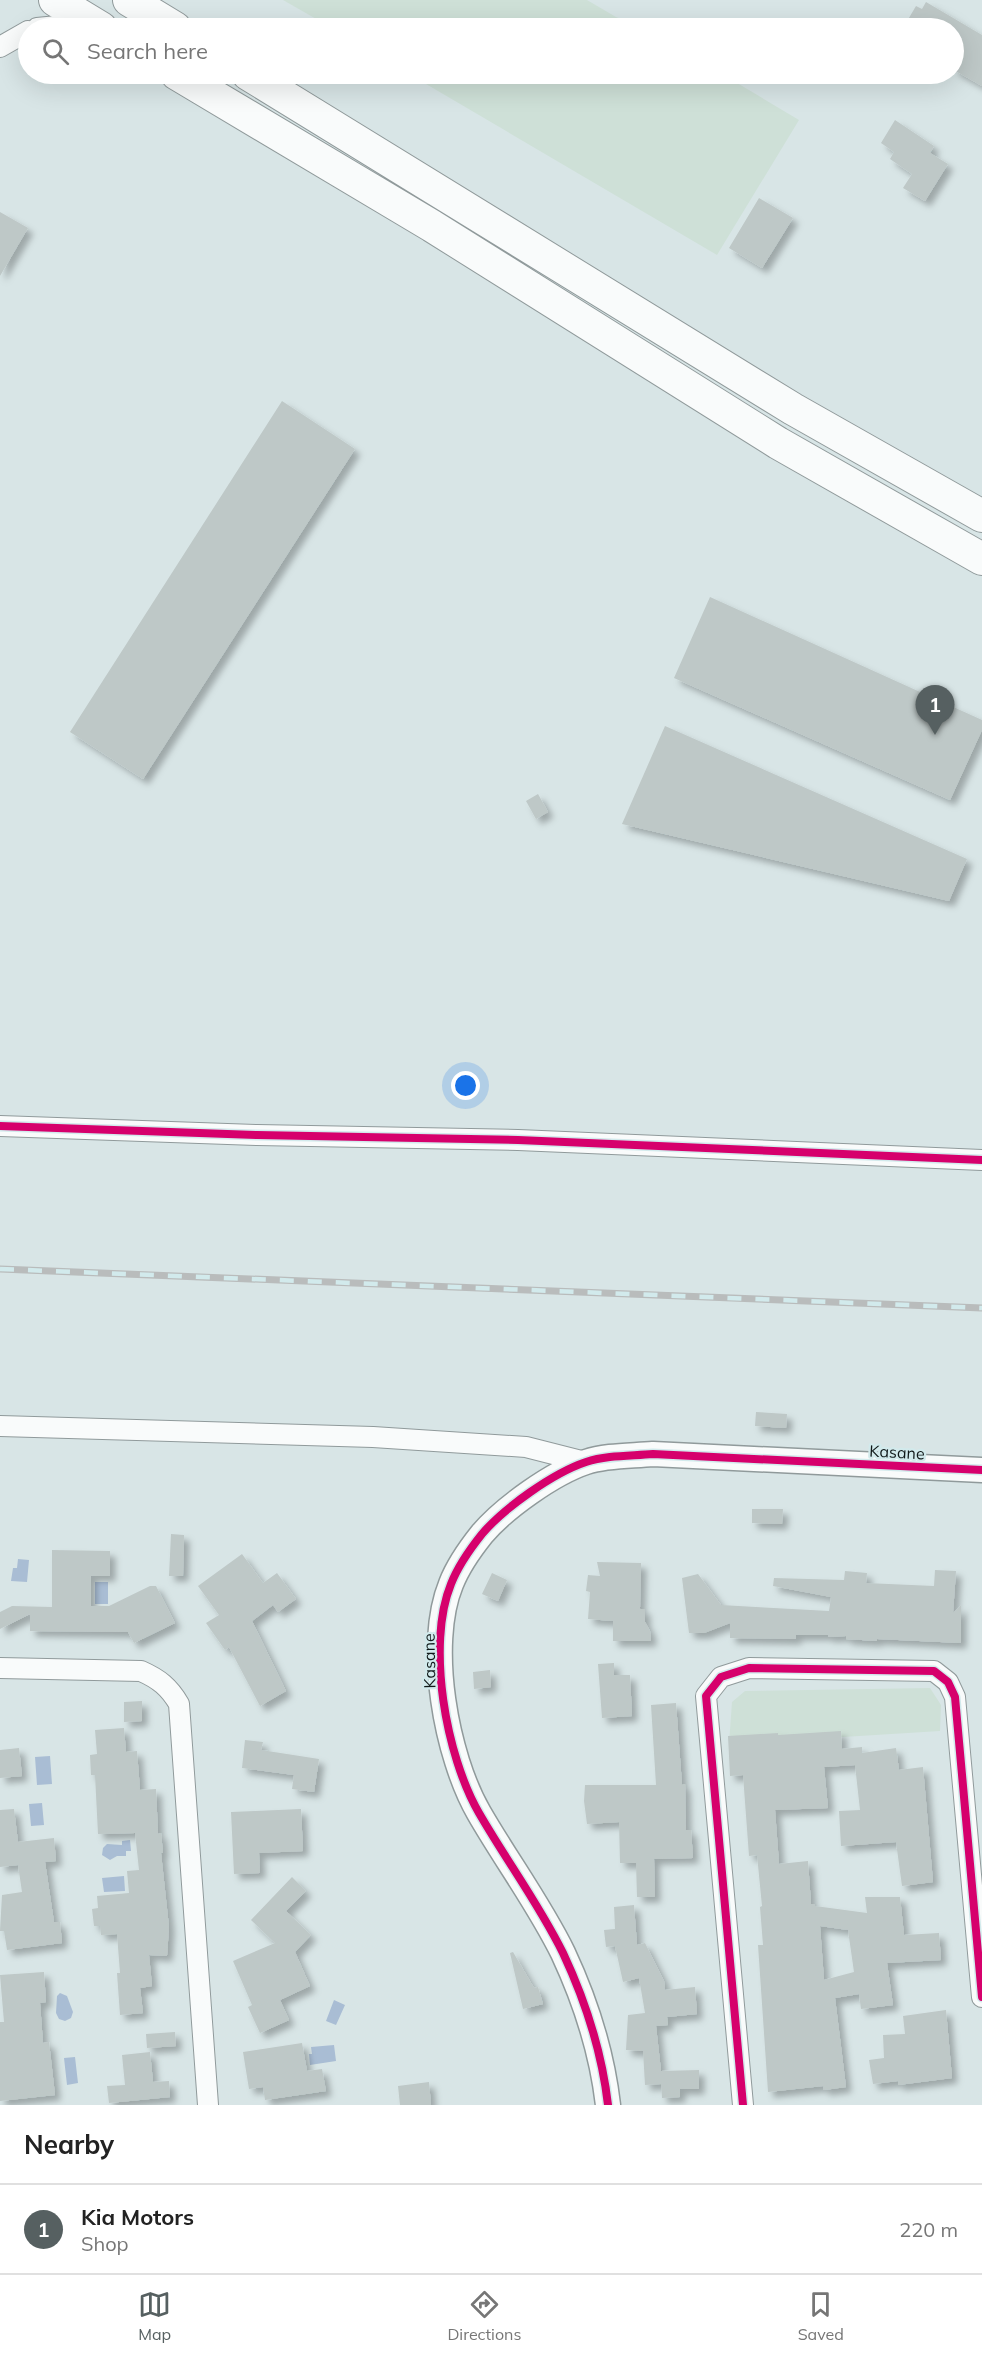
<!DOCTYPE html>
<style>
:root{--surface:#fff;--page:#f6f6f6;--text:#222;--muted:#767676;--line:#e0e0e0;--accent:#566061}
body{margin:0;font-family:Mulish,sans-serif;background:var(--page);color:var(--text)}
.you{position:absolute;left:466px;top:1086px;width:21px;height:21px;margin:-15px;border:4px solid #fff;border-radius:50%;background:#1a73e8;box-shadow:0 0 0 9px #1a73e833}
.badge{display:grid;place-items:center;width:39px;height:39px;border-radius:50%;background:var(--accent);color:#fff;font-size:20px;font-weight:700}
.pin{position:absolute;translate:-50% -50px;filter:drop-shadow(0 2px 3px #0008)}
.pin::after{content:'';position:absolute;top:32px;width:21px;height:18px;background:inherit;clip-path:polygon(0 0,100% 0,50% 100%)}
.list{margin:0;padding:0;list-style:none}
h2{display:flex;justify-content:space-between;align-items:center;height:78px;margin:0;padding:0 24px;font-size:26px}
h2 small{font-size:20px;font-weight:400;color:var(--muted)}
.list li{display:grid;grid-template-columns:39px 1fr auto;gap:18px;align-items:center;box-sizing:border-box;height:90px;padding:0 24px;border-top:2px solid var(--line)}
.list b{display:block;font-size:22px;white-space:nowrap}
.list p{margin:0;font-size:20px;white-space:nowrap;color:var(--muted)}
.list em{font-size:20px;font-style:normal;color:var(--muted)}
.icon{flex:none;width:33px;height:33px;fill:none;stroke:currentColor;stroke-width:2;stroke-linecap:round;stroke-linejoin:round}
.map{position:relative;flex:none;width:982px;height:2105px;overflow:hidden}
.search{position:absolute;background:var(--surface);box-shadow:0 6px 24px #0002;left:18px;right:18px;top:18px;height:66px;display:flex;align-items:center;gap:15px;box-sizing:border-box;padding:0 21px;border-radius:33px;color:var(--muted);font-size:22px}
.sheet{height:168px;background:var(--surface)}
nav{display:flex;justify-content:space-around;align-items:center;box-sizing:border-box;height:84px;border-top:2px solid var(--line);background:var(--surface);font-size:16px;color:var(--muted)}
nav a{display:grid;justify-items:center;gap:3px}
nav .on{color:var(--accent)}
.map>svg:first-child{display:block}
.green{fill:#cee0d7}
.water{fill:#a9bdd4}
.building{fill:#bec8c7;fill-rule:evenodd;filter:url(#shadow)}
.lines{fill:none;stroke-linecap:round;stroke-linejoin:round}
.minor-casing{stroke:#909a9b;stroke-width:22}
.tertiary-casing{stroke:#909a9b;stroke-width:27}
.trunk-casing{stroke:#909a9b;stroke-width:34}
.minor{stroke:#f9fbfb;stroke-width:20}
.tertiary{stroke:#f9fbfb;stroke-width:24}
.trunk{stroke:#f9fbfb;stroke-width:32}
.rail-casing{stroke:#b9bcbc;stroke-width:7}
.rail{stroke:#d2eaec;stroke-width:4.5;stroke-dasharray:14;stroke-linecap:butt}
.cycleway-casing{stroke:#d2eaec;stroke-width:11}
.cycleway{stroke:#d6006c;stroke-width:8}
.labels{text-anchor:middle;stroke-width:4.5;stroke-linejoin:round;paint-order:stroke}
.street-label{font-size:16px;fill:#101919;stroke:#d2eaec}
</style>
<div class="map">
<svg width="982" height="2105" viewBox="0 0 982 2105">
<defs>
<filter id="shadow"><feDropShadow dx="5.5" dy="5.5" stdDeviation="3" flood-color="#0004"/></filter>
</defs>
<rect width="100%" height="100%" fill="#d8e5e6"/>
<path class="green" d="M283,0h304l29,17 27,11h-311z
M409,74h313l77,46 -82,135z
M930,1688l11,17 -1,26 -211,13 3,-42 13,-11z"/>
<path class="water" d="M18,1559l11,1 -2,22 -16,-1 2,-13h4z
M95,1582h13v22h-13z
M50,1756l2,28 -15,1 -2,-28z
M42,1803l2,22 -13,1 -2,-22z
M130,1840l1,11h-5v5h-9l-7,4 -8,-5 1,-7 4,-4 15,1v-4z
M124,1876l1,15 -21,1 -2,-14z
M60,1993l7,3 6,16 -2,6 -6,3 -6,-2 -3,-6 1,-17z
M334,2000l11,5 -9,20 -10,-4z
M334,2045l2,16 -26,4 -1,-11h3l-1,-7z
M75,2057l3,26 -11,2 -3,-27z"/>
<path class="building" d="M926,2l56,33v51l-28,-16v-42h-51l13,-22 6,3z
M895,120l39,26 -4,7 18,11 -23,37 -22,-13 9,-14 -22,-15 4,-7 -13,-9z
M759,198l34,20 -31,50 -33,-20z
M0,212l28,16 -28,48z
M282,401l73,48 -212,330 -73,-47z
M710,597l272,123v10l-32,70 -276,-122z
M665,726l302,133 -18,42 -327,-77z
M538,794l10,18 -12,7 -10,-18z
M756,1412l31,2 -1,14 -31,-2z
M752,1509h31l-1,15 -30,-1z
M171,1534l13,1 -1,41h-14z
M52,1550l58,1v25h-19v30h18l41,-20h6l19,37 -41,20 -6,-11 -98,-1v-17l-30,15v-17l12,-6 40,1z
M242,1554l21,29 14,-10 19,26 -18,13 -5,-7 -21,16 34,70 -26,15 -31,-59 -4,3 -19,-27 13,-8 -21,-29z
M597,1562l44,1 -1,46h5v13l5,9 1,10h-38v-20l-25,-2 2,-27 -4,-1 2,-16 12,1z
M935,1570l21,1 -3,42 8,-8v38l-84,-4v2l-31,-2v-3l-18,1v-2h-32v4l-66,-1v-15l-26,10h-15l-7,-55 16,-4 23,31 108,6 2,-14 -58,-11 1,-8 70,2 1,-9 22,2 -1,10 68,3z
M492,1573l15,7 -9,21 -16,-7z
M614,1663v12h16l2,41 -30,2 -4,-54z
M490,1670l1,17 -17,2 -1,-17z
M142,1701v20l-18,1v-20z
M676,1703l6,82 3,-1 1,46h5l2,28 -39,1 1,38h-18l-1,-34h-16l-1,-41 -32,2 -3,-23 1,-16h71l-5,-80z
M124,1728l2,24 11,-1 3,39 16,-1 2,45 3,-1 2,20h-2l8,74 -2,29 -18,-1 3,31 -12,2 3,25 -23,2 -3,-42h3l-3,-39 -16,1 -1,-9h-6l-2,-17 6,-1 -1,-12 32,-3 -2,-22 12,-1 -4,-37 -37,1 -3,-59h-4l-1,-20 7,-1 -2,-24z
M841,1731l1,18 20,-2v6l34,-5 3,22 24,-3 10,115 -31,4 -6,-44 -55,4 -2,-35 21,-1 -5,-45 -31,2 4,41 -53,2 4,54 29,-3 3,43h4v2l52,7 -2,-16h35l4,38 35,-2 2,27 -54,3 6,42 -32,4 -2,-15 -24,4 11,89 -22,3 -1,-4 -55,6 -10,-147h5l-3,-38 2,-1 -5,-51 -8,1 -6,-81 -13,1 -2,-40 50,-3v2zM820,1926l28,4 6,42 -30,8z
M245,1740l18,2 -2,8 58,9 -5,33 -22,-3 2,-14 -52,-7z
M19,1748l3,28 -22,2v-28z
M14,1809l4,33 36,-4 2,23 -11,1 9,60h6l2,21 -55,7 -3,-19h-4l2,-36 20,-3 -4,-27 -18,2v-57z
M301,1809l2,42 -44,2 1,20 -26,1 -3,-62z
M292,1877l14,14 -20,20 25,24 -16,17 15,34 -30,14 9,20 -29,13 -12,-26 4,-2 -19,-44 42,-18 -24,-23z
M634,1905l3,40 8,-2 19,38 1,9 30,-3 2,27 -30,3 1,8 -12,1 5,45 38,-1v19h-19v8l-18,1 -1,-14 -16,1 -2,-34 -17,-1 2,-35 17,-2 -6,-35 -16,4 -8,-36 -9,1 -2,-17 11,-1 -1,-22z
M513,1952l21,36 4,-1 5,17 -20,5 -13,-56z
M44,1972l2,30 -6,1 3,40 6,-1 6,53 -55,6v-79h4l-4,-47z
M946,2010l6,68 -54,7v-4l-25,3 -4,-24 15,-2 -1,-23 22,-1 -2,-18z
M175,2032l1,14 -29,2 -1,-14z
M302,2043l5,28 15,-2 4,22 -61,9 -2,-13 -14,2 -6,-37z
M150,2052l3,30 16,-1 1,16 -61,6 -2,-17 18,-1 -3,-30z
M429,2082l2,23h-31l-2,-19z"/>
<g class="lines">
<defs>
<path id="minor" d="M37,28l31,-3 23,2
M0,47l28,-16
M0,1126l257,9 261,5 464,20
M0,1426l373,11 153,10 59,15
M0,1668l141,3c18,8 28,16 38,33l29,401
M743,2105l-37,-409 15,-19 28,-9 185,3 14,11 7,15 27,300"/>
<path id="tertiary" d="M608,2105c-6,-52 -23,-105 -45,-152 -24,-49 -57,-93 -84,-140 -33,-57 -53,-168 -28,-229 7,-18 19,-35 31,-50 22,-26 71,-61 104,-72 21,-7 45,-6 67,-8l329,16"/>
<path id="trunk" d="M55,0l46,28
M129,0l46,28
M177,74l255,152 346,217 204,116
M248,74l545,335 189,107"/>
</defs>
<use href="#minor" class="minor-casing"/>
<use href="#tertiary" class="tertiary-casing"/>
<use href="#trunk" class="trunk-casing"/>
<use href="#minor" class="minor"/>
<use href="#tertiary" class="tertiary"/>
<use href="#trunk" class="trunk"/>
<defs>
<path id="rail" d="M0,1269l982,39"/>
</defs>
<use href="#rail" class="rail-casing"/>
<use href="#rail" class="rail"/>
<defs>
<path id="cycleway" d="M0,1126l257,9 261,5 464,20
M608,2105c-6,-52 -23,-105 -45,-152 -24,-49 -57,-93 -84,-140 -33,-57 -53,-168 -28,-229 7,-18 19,-35 31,-50 22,-26 71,-61 104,-72 21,-7 45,-6 67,-8l329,16
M743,2105l-37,-409 15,-19 28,-9 185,3 14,11 7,15 27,300"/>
</defs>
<use href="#cycleway" class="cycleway-casing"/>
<use href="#cycleway" class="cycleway"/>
</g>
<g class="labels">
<g class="street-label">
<text transform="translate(897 1452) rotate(3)" y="6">Kasane</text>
<text transform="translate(429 1661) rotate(-91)" y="6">Kasane</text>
</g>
</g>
</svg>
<div class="you"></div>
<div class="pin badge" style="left:935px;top:735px">1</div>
<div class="search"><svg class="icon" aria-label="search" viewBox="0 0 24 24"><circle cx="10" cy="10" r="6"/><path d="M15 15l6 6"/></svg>Search here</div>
</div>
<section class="sheet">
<h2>Nearby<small></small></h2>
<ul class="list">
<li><span class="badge">1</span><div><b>Kia Motors</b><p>Shop</p></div><em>220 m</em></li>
</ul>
</section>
<nav>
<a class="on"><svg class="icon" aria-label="map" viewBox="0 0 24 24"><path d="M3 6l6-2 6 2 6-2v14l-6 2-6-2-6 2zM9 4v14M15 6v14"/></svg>Map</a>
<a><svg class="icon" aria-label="directions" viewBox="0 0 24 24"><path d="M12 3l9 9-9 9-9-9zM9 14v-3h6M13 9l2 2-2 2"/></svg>Directions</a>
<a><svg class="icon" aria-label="saved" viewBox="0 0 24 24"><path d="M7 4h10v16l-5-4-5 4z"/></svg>Saved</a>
</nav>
